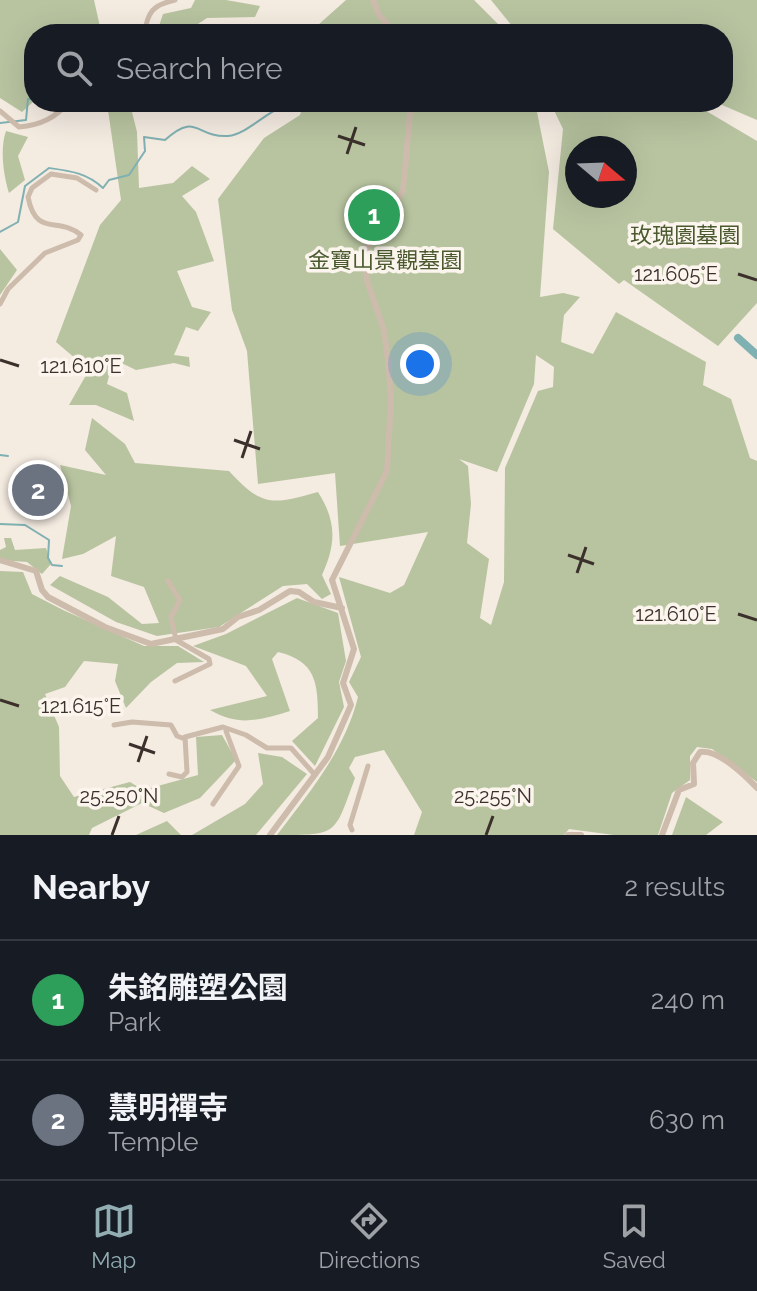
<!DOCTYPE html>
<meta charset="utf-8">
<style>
:root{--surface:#171b24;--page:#20242c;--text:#f1f3f6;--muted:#9ea1a6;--line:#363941;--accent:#92aeb2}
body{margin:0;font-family:Raleway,"Noto Sans TC",sans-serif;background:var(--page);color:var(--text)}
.compass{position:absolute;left:565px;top:136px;width:72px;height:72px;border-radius:50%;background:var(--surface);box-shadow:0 8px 32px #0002;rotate:109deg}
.you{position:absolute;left:420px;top:364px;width:28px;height:28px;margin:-20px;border:6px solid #fff;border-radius:50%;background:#1a73e8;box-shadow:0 0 0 12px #1a73e833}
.badge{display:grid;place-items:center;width:52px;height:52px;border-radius:50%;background:var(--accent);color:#fff;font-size:26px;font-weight:700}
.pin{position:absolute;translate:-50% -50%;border:4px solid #fff;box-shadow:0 2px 8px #0006}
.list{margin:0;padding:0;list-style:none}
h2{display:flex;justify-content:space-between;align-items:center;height:104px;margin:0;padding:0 32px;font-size:34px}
h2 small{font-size:26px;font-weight:400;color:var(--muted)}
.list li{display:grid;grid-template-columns:52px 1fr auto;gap:24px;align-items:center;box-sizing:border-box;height:120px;padding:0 32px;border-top:2px solid var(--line)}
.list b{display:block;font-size:30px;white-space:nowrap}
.list p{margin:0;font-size:26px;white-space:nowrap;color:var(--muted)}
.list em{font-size:26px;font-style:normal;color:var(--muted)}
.icon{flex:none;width:44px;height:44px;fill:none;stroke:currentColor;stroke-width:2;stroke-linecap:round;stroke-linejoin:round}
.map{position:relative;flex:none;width:757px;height:835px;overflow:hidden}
.search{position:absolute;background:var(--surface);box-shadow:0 8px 32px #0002;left:24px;right:24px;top:24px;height:88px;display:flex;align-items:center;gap:20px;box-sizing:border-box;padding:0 28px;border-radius:32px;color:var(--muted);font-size:30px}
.sheet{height:344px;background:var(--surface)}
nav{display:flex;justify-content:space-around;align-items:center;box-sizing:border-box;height:112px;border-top:2px solid var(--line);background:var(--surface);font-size:22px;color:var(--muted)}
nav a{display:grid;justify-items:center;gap:4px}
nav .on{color:var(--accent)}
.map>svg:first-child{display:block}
.green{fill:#b8c4a0;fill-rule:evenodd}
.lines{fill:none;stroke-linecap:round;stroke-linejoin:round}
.stream{stroke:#7fb0b2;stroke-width:2}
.river{stroke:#7fb0b2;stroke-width:8}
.minor{stroke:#cdbbac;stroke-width:5}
.tertiary{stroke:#cdbbac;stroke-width:6}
.ticks{fill:none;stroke:#3b302b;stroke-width:3}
.labels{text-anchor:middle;stroke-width:7;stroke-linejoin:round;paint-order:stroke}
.park-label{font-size:22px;fill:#4a5a2e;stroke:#fbf5ee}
.ticks-label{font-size:20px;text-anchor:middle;fill:#3b302b;stroke:#fbf5ee;stroke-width:7;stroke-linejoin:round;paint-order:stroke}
</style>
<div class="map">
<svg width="757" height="835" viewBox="0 0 757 835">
<rect width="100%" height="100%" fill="#f4ebe1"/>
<path class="green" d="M0,0h94l6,27 -7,7h-59v67l-12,11 -22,-14z
M195,0h31l34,6 -5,11 -48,1 -24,16h-15l-9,-8 4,-12 28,-6z
M346,0h128l34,34h-193l3,-9z
M491,0h266v120l-42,-18h8v-68h-199l-7,-2z
M304,102h231l14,70 -9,125 23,-4 17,4 -16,18 -3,27 32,12 23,-42 90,50 -3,23 28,14 19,59 7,3v321l-45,-33 -15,-2 -7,9v24l-18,13 -14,42h-44l-45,-6 -5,6h-150l8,-23 -38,-62 -29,7 -6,11 6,10c-21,57 -16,57 -78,57 32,-42 68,-85 81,-138l-9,-15 12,-25 -22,-80 51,16 14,-8 24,-53 -88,14 -5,-73 -77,11 -11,-133 -15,-41 -14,-111 46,-61 36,-23zM536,355l18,12 -1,20 -15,4 -33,77 -1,114 -13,43 -11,-7 9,-59 -22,-16 4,-39 -3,-38 -9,-7 38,13 37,-88z
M550,102h141l66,39v162l-39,43 -94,-66 -5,4 -66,-55 10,-100zM577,148h48v48h-48z
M131,108l6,24 2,56 34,-5 19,-17 18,13 -28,17 14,16 18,49 -37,10 15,36 19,5 -13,19 -12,-4 -12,28 15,2 1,10 -16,-4 -38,7 -23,-11 -6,25 20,9 7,28 -38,-16h-27l20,-35 -33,-28 44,-117 21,-25 -13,-90z
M6,131l22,6 -10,19 7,24 -16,13c-6,-19 -9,-45 -3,-62z
M0,249l17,21 -17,25z
M92,418l33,26 10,19 94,8c33,36 43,34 89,21 19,30 18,52 4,83l9,19 -9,5 -15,-15 -24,2 -64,41 -62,9 -41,-14 -66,-37 10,-9 48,21 34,27 17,-1 -15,-36 -33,-11 5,-40 -33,18 -21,5 9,-53 -11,-41 46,10 -21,-25z
M4,538h7l4,12 31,-2 5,16 -9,10 -15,-12 -27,-2v-10l6,-3z
M0,571l23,1 9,22 31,16 81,36h34l26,16 -27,1 -26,19 -25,26 -11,-27 3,-17 -34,-3 -19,26 -20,7 14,33 1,49 14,21 56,-15 13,8 55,-15 -2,-38 26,-2 14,25 -36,38 -36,15 -22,-10 -50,25 -3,7h-89z
M297,598l41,15 8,48 -7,21 5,25 -29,59 -23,-25 26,-23c0,-35 -2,-57 -40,-66l-6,7 18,52c-30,9 -51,16 -80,-1l57,-14 -21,-30 -53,-20 33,-12z
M258,753l24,4 25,17 -51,61h-64l53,-31 18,-20z
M686,797l37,25 -17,13h-34z
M167,821l14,14h-45z"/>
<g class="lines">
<path class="stream" d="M0,123l26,-3 2,-21h6
M0,232l18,-10 7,-36 24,-18c22,3 38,5 54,20l6,-8 20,-5 16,-24 -1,-14 21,3c32,-29 31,-2 63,-4 19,-2 38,-24 56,-30 8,-3 17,-3 25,-4
M0,455l8,1
M0,524l25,1 24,15 -1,18 4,7 10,1"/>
<path class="river" d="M738,338l19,17"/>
<path class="minor" d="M144,34c4,-22 8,-29 31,-34
M108,102h20
M0,111l19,16c22,-2 36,-9 50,-25
M0,304l8,-15 37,-36 33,-13 3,-5c-22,-19 -45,3 -53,-38l4,-9 19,-14 26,4 19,12
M168,581l12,19 -9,17 5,23 33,19 1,5 -35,17
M114,725l18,-3 39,3 6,11 8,3
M169,774l13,3 5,-5 -2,-35 38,-10 23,8 21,13h24l24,27
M213,804l26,-38 -13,-35
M352,830l-2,-5 18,-59"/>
<path class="tertiary" d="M373,0l6,15 17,19
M0,560l36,11 6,19 6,7 57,30 46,17 72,-15 15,-12 21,-7 31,-19 9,1 15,10 28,6
M270,835l58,-78 23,-52 -8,-22 11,-34 -22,-69 55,-109 4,-72 -3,-38 -4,-31 -17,-49 -2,-25 5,-17 33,-48 8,-89
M568,835h13
M662,835l17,-45 15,-6 -1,-21 7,-11c18,-3 45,23 57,36"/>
</g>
<path class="ticks" d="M338,136l27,9M347,154l9,-27M738,274l19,6M0,360l19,6M234,440l26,9M242,458l9,-27M568,555l26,9M577,573l9,-26M738,614l19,6M0,700l19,6M129,744l26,9M138,762l9,-26M112,835l7,-19M486,835l7,-19"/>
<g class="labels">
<g class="park-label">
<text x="685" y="243">玫瑰園墓園</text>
<text x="385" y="268">金寶山景觀墓園</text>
</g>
</g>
<g class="ticks-label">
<text x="676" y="281">121.605°E</text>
<text x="81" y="373">121.610°E</text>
<text x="676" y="621">121.610°E</text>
<text x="81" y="713">121.615°E</text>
<text x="119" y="803">25.250°N</text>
<text x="493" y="803">25.255°N</text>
</g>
</svg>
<svg class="compass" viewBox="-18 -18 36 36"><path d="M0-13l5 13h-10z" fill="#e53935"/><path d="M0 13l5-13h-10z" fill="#9ea1a6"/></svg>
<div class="you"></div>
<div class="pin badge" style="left:374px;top:215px;background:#2e9e5b">1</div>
<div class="pin badge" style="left:38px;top:490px;background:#6b7280">2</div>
<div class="search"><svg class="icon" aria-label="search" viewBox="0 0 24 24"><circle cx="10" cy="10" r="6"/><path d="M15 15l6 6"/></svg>Search here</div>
</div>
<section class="sheet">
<h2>Nearby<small>2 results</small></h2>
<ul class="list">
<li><span class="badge" style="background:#2e9e5b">1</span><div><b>朱銘雕塑公園</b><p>Park</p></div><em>240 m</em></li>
<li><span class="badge" style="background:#6b7280">2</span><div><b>慧明禪寺</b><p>Temple</p></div><em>630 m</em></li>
</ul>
</section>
<nav>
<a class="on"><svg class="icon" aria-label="map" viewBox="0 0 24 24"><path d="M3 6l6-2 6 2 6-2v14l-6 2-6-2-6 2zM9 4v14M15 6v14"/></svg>Map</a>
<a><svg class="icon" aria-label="directions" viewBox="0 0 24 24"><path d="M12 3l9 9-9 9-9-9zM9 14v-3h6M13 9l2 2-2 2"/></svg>Directions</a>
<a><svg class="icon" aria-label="saved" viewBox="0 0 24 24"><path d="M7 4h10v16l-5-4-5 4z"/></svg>Saved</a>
</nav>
